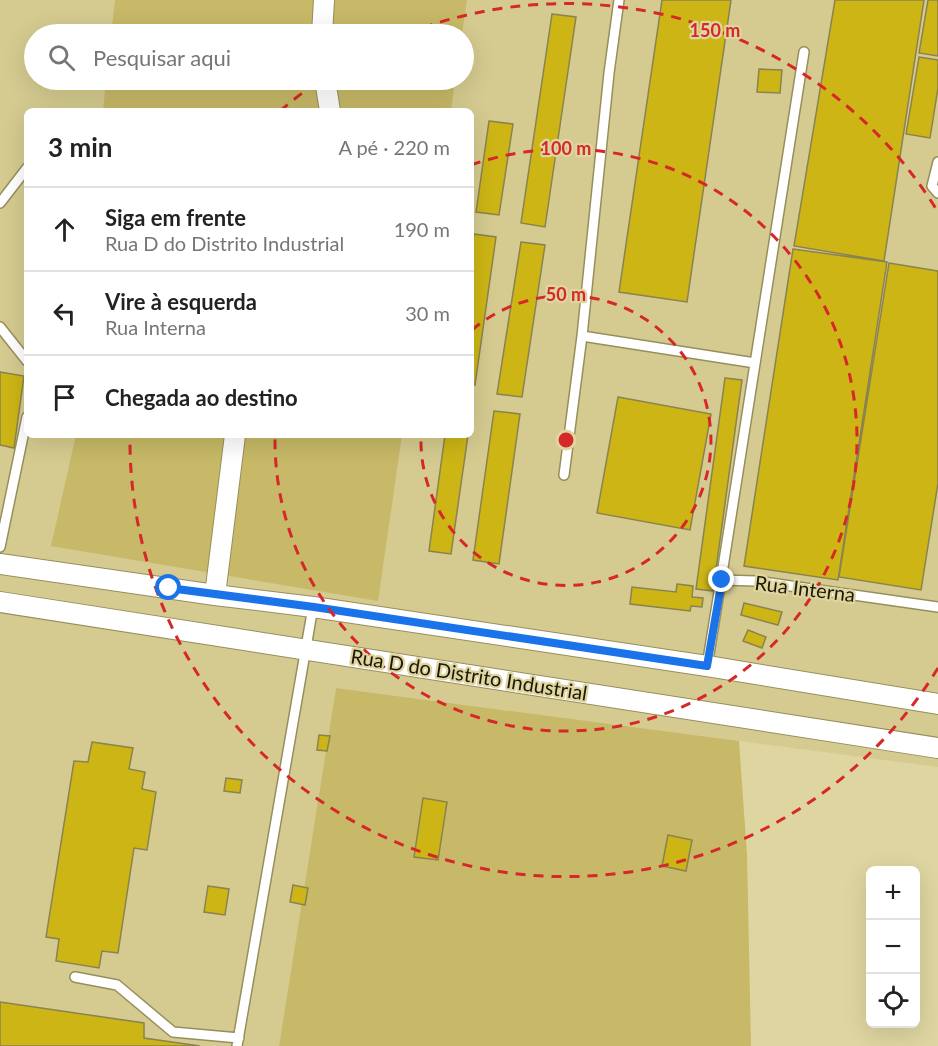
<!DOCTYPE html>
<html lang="pt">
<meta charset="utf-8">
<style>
:root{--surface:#fff;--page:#f2f2f2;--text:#222;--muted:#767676;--line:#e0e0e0}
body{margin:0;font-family:Lato,sans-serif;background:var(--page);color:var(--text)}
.controls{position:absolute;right:18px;bottom:18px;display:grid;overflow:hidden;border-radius:9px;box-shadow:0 6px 24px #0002}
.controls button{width:54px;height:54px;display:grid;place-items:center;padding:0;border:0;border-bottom:2px solid var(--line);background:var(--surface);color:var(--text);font:30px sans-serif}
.stop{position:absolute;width:18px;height:18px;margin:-14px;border:4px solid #1a73e8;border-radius:50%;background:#fff}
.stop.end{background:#1a73e8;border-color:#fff;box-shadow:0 2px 6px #0008}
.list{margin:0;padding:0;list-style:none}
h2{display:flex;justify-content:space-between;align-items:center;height:78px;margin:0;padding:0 24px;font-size:26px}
h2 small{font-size:20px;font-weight:400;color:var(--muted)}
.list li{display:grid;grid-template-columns:39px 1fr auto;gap:18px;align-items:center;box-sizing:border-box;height:84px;padding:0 24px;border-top:2px solid var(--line)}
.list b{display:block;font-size:22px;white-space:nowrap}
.list p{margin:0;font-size:20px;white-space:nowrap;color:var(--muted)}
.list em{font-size:20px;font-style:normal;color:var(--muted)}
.icon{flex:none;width:33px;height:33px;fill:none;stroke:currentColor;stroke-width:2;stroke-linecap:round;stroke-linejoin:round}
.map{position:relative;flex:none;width:938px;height:1046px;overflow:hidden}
.search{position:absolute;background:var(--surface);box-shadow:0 6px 24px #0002;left:24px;top:24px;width:450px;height:66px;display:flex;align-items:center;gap:15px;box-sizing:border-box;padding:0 21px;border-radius:33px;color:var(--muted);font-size:22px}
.panel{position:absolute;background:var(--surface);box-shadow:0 6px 24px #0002;left:24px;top:108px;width:450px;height:330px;border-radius:9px}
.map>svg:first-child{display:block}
.built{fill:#d5cb90;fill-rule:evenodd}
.green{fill:#c7b967}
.building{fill:#ccb515;stroke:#8a8251;stroke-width:1.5}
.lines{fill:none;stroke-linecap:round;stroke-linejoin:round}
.lane-casing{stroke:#978e5d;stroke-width:12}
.street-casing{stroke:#978e5d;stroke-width:22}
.lane{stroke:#fff;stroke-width:9}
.street{stroke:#fff;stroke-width:20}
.route{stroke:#1a73e8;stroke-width:8}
.ring{fill:none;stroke:#d62828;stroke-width:3;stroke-dasharray:10 8}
.labels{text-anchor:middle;stroke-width:4.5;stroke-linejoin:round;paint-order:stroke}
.street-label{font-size:20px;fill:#1c1805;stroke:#ded5a1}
.centre{fill:#d62828;stroke:#ded5a1;stroke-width:3}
.ring-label{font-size:18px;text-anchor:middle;font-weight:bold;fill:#d62828;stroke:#ded5a1;stroke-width:4.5;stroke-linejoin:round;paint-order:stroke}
</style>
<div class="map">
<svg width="938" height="1046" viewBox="0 0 938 1046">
<rect width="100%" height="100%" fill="#ded5a1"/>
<path class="built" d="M0,0h938v767l-602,-79 -57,358h-279zM34,34h430v46h-430zM27,111h444v324h-444z"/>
<path class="green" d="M115,0h352l-5,34h-351z
M106,80h349l-4,31h-348z
M76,435h326l-24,166 -327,-55z
M336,688l403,53 8,114 4,191h-472z"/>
<path class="building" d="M662,0h69l-44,302 -68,-10z
M835,0h89l-40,261 -90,-15z
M928,0h10v56l-19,-3z
M552,14l24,3 -31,210 -24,-4z
M919,57l19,3v28l-8,50 -24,-4z
M759,69l23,1 -2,23 -23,-1z
M489,121l24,3 -14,91 -23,-3z
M474,234l22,3 -21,148h-4v-129z
M521,242l24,3 -23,152 -25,-3z
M793,249l94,13 -49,318 -94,-14z
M889,263l49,8v212l-17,107 -82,-13z
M0,372l24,4 -10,72 -14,-3z
M725,378l17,2 -29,211 -17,-2z
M618,397l93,17 -21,116 -93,-17z
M494,411l26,3 -21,150 -26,-4z
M445,435h23l-17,119 -22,-3z
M677,584l16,2 -1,11 11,1 -1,9 -11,-1 -1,5 -60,-7 2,-17 44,5z
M744,603l38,9 -4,13 -37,-10z
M748,630l18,7 -4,11 -19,-7z
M319,735l11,1 -3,15 -10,-1z
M92,742l41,6 -4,21 16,3 -3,17 14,3 -9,58 -13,-2 -16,105 -16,-2 -3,17 -43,-7 3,-22 -13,-2 28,-176 14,1z
M226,778l16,2 -2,13 -16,-2z
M423,798l24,4 -9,58 -24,-3z
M668,835l24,5 -6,31 -24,-5z
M293,885l15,3 -3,17 -15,-3z
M208,886l21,3 -4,26 -21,-3z
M0,1002l144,21v15l56,8h-200z"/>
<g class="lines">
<defs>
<path id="lane" d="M938,162l-6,24 6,7
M0,203l27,-35
M0,327l27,34
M582,336l27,-263 10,-73
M564,475l18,-139 173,27
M0,547l27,-130
M721,580l83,-528
M707,666l14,-86 35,1 182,26
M75,977l42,8 56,47 66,6
M237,1046l76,-439"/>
<path id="street" d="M322,34l2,-34
M325,80l5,31
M0,564l215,31 98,12 394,59 231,38
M215,595l20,-160
M0,602l938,146"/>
</defs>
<use href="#lane" class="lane-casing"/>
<use href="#street" class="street-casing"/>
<use href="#lane" class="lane"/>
<use href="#street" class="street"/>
</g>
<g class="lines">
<path class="route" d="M169,588l145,19 393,59 15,-86"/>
</g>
<g class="ring">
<path d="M472 330A145 145 0 1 1 421 436"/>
<path d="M471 165A291 291 0 1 1 275 437"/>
<path d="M938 668A436 436 0 0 1 130 436M280 111A436 436 0 0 1 319 81M406 34A436 436 0 0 1 938 212"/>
</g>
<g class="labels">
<g class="street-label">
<text transform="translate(805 589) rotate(7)" y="7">Rua Interna</text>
<text transform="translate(469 675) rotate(9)" y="7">Rua D do Distrito Industrial</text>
</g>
</g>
<circle cx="566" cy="440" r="9" class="centre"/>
<g class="ring-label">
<text x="715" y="37">150 m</text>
<text x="566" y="155">100 m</text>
<text x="566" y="301">50 m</text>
</g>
</svg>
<div class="controls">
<button>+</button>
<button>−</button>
<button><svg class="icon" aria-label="locate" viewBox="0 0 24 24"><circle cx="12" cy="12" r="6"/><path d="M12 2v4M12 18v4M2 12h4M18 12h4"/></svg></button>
</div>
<div class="stop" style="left:169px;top:588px"></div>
<div class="stop end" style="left:722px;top:580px"></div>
<div class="search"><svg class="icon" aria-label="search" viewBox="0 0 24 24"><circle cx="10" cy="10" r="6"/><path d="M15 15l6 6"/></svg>Pesquisar aqui</div>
<section class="panel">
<h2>3 min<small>A pé · 220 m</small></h2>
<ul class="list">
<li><svg class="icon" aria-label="ahead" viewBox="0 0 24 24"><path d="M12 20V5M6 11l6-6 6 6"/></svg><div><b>Siga em frente</b><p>Rua D do Distrito Industrial</p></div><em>190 m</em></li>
<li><svg class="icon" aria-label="left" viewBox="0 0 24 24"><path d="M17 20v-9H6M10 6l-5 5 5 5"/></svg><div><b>Vire à esquerda</b><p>Rua Interna</p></div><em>30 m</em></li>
<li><svg class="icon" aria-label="arrive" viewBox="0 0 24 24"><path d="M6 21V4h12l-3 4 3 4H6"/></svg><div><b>Chegada ao destino</b></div></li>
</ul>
</section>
</div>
